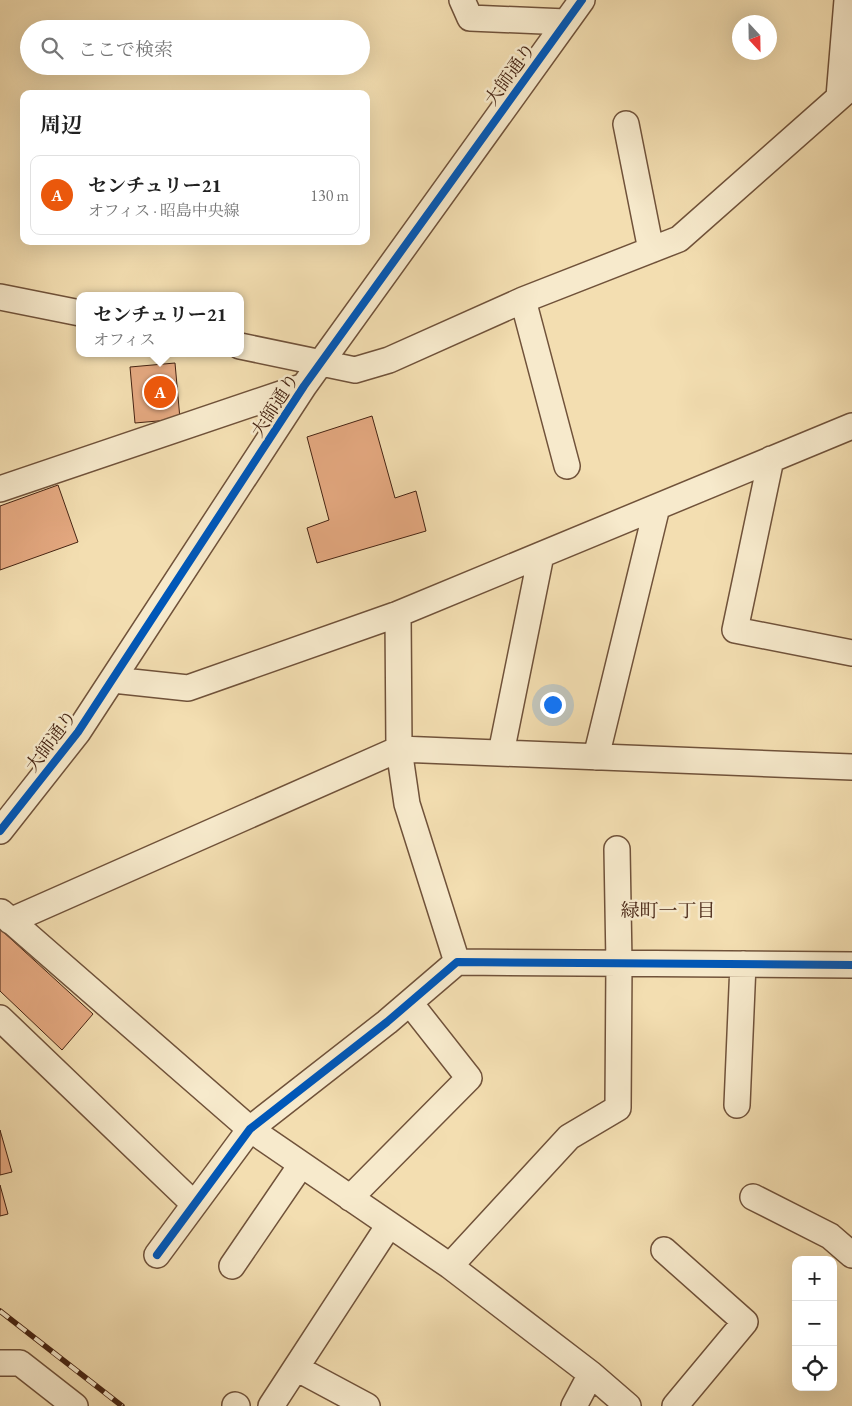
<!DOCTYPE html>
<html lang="ja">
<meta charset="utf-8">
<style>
:root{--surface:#fff;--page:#f6f6f6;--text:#222;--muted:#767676;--line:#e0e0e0;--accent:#ea580c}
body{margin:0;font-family:"EB Garamond","Noto Serif JP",serif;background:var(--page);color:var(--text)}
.controls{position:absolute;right:15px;bottom:15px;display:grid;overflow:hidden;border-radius:10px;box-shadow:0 5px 20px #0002}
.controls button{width:45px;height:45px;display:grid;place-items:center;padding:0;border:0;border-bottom:1px solid var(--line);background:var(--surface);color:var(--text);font:25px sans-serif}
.compass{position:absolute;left:732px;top:15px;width:45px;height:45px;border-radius:50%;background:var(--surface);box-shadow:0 5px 20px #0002;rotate:158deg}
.you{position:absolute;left:552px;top:704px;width:18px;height:18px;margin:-12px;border:4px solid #fff;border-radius:50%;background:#1a73e8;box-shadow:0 0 0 8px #1a73e833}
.badge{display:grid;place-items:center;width:32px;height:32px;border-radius:50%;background:var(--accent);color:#fff;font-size:16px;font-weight:700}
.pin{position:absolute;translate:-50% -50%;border:2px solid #fff;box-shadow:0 1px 5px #0006}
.popup{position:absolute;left:76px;top:292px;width:168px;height:65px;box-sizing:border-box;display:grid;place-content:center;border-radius:10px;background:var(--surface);filter:drop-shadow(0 1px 4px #0005);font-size:16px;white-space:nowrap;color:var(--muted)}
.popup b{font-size:19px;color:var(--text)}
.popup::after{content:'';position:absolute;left:50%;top:100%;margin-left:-10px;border:10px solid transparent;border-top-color:var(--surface)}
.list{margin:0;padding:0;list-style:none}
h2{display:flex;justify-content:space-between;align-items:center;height:65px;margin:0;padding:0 20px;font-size:21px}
h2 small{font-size:16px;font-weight:400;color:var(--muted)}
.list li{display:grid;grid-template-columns:32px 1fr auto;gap:15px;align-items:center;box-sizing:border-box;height:80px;margin:0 10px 10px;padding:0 10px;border:1px solid var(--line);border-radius:10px}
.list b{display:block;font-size:19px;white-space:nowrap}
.list p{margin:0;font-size:16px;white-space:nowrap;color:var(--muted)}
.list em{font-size:16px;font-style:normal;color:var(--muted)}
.icon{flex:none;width:28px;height:28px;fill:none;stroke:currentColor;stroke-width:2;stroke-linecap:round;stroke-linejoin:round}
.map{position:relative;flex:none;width:852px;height:1406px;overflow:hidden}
.search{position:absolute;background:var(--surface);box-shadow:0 5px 20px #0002;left:20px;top:20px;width:350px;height:55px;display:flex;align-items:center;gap:12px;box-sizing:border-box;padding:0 18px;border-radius:28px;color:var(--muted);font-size:19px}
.panel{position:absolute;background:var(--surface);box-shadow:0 5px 20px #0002;left:20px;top:90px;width:350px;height:155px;border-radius:10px}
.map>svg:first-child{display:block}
.building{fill:#e5a981;stroke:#452312}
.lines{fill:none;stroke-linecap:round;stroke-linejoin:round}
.minor-casing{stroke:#70523a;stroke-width:28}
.minor{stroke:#f7eacc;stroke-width:25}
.rail-casing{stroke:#452312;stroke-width:5.5}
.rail{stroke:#f7eacc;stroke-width:4;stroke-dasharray:11;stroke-linecap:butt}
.cycleway-casing{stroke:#f7eacc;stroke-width:11}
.cycleway{stroke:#0057b8;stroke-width:8}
.labels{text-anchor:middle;stroke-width:5;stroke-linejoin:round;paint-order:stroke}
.street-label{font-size:18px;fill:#452312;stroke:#f7eacc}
.neighbourhood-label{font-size:19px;fill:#452312;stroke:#f7eacc}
</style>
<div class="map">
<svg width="852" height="1406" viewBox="0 0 852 1406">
<rect width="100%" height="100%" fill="#f3deb1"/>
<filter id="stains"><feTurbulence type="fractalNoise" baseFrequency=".004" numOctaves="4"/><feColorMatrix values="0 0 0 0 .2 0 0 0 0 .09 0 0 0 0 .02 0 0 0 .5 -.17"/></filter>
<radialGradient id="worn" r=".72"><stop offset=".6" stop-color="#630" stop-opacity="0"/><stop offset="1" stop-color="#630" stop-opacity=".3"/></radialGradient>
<path class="building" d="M175,363l5,56 -45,4 -5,-56z
M372,416l23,82 21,-7 10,40 -109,32 -10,-35 22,-8 -22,-83z
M58,485l20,57 -78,28v-64z
M0,929l93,85 -31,36 -62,-59z
M0,1130l12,42 -12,3z
M0,1185l8,29 -8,2z"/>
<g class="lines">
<defs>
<path id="minor" d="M462,0l8,18 96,4
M839,97l8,-97
M626,124l25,126
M0,297l80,16
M523,300l44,166
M240,346l115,24 34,-10 134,-60 156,-61 173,-153
M771,459l-36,171 117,23
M0,489l304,-103
M398,614l1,135 8,55 50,158
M113,680l75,8 210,-74 454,-188
M501,753l40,-198
M596,757l61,-250
M0,831l78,-99 226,-346 278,-386
M1,912l249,217 200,137 141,108 37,32
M10,921l389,-172 453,18
M0,1018l194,186
M737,1105l6,-141
M753,1197l77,39 22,19
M350,1198l119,-120 -59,-75
M664,1250l81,72 -70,84
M157,1255l93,-126 137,-107 70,-60 395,3
M232,1266l69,-101
M450,1266l119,-129 49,-29 1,-145 -2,-114
M0,1363h20l55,43
M296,1368l71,38
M235,1405l2,1
M271,1406l118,-181
M574,1406l17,-32"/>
</defs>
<use href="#minor" class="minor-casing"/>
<use href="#minor" class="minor"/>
<defs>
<path id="rail" d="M0,1311l122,95"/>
</defs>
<use href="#rail" class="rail-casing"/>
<use href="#rail" class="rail"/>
<defs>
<path id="cycleway" d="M0,831l78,-99 226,-346 278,-386
M157,1255l93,-126 137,-107 70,-60 395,3"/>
</defs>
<use href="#cycleway" class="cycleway-casing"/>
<use href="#cycleway" class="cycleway"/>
</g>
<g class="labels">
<g class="street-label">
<text transform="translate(510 74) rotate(-54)" y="6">大師通り</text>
<text transform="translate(275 405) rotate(-57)" y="6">大師通り</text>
<text transform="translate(51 741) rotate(-53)" y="6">大師通り</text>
</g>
<g class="neighbourhood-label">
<text x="668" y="917">緑町一丁目</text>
</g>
</g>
<rect width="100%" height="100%" filter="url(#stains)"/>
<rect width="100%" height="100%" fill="url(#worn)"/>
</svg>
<div class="controls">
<button>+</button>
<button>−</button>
<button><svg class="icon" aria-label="locate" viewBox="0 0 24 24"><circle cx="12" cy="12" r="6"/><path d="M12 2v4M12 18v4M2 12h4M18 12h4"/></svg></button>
</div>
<svg class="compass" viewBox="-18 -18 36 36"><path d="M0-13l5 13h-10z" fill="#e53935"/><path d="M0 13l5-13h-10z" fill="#767676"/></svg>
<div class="you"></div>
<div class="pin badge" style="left:160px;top:392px">A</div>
<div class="popup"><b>センチュリー21</b>オフィス</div>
<div class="search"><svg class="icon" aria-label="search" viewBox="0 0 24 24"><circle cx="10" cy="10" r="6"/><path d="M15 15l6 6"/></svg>ここで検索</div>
<section class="panel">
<h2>周辺<small></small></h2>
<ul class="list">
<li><span class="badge">A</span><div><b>センチュリー21</b><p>オフィス · 昭島中央線</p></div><em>130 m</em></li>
</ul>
</section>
</div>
